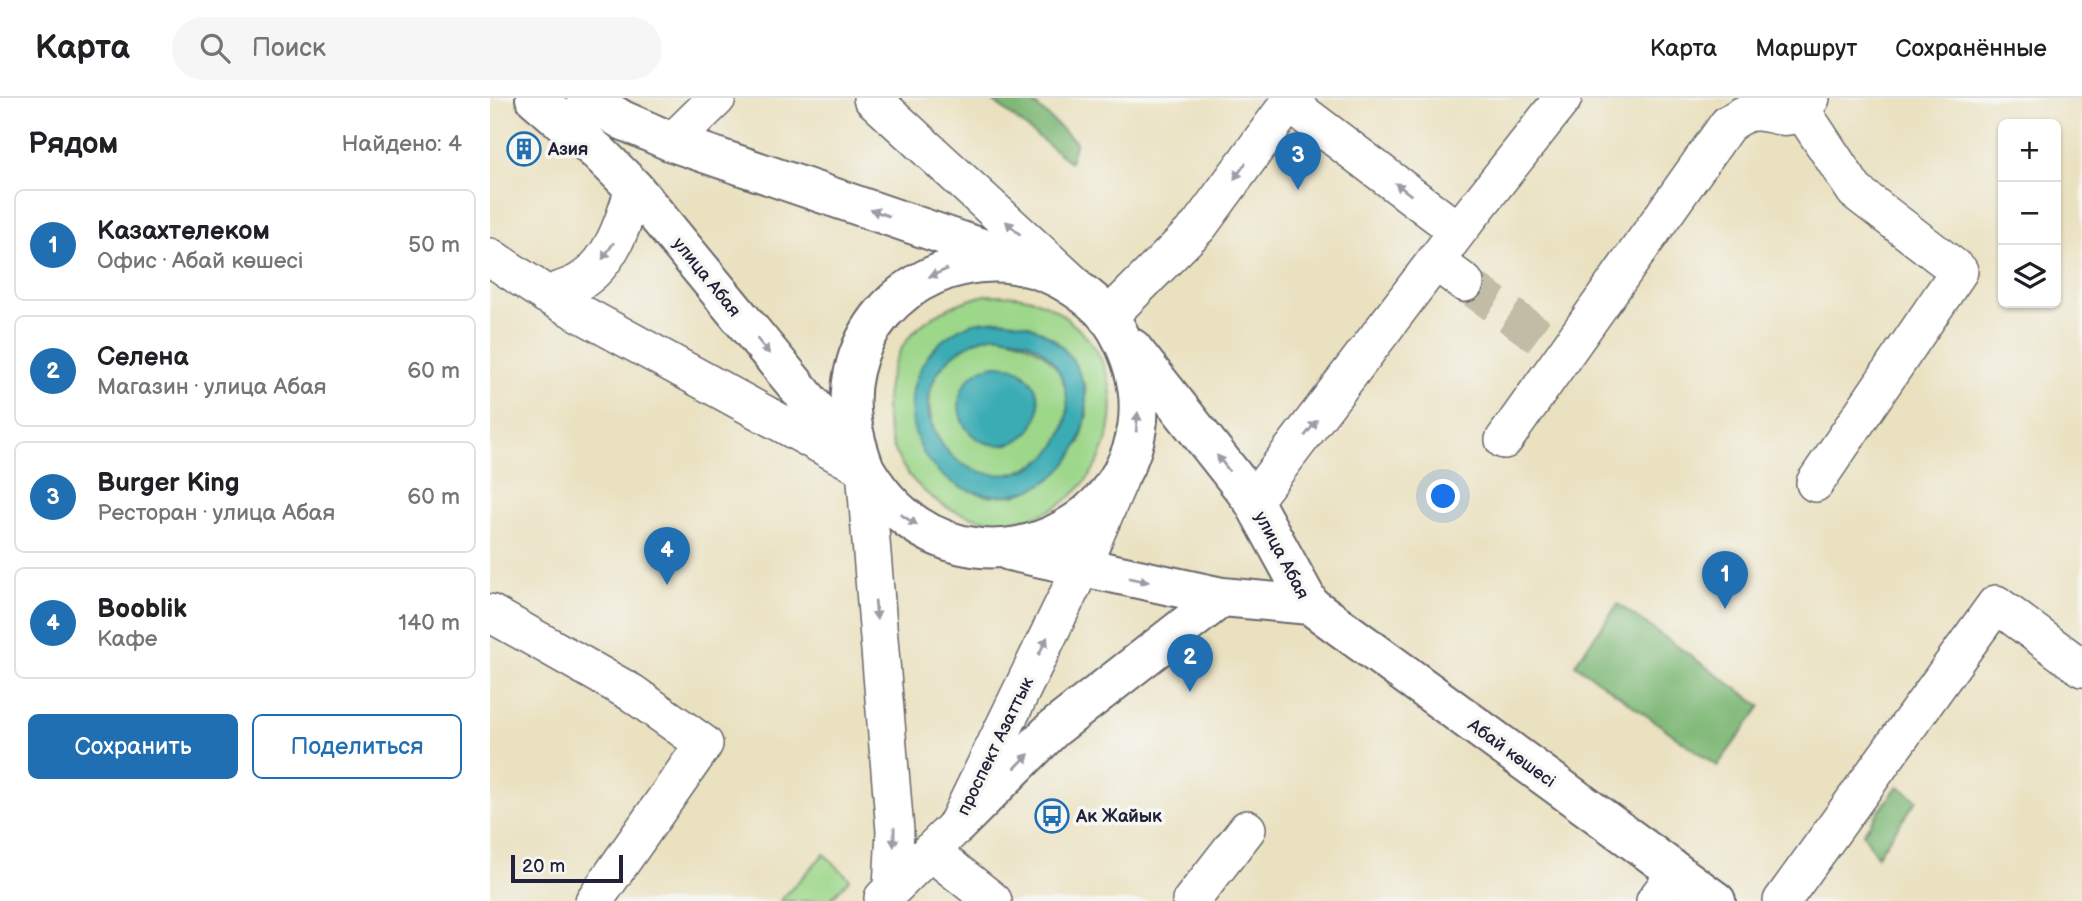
<!DOCTYPE html>
<html lang="ru">
<meta charset="utf-8">
<style>
:root{--surface:#fff;--page:#f6f6f6;--text:#202124;--muted:#757577;--line:#e0e0e0;--accent:#1f6fb2}
body{margin:0;font-family:"Balsamiq Sans",sans-serif;background:var(--page);color:var(--text)}
.controls{position:absolute;right:21px;top:21px;display:grid;overflow:hidden;border-radius:10px;box-shadow:0 2px 5px #0004}
.controls button{width:63px;height:63px;display:grid;place-items:center;padding:0;border:0;border-bottom:2px solid var(--line);background:var(--surface);color:var(--text);font:35px sans-serif}
.scale{position:absolute;left:21px;bottom:18px;width:112px;box-sizing:border-box;padding-left:7px;border:4px solid #22223b;border-top:0;font-size:19px;line-height:24px;white-space:nowrap;color:#22223b;-webkit-text-stroke:5px #f6f6f2;paint-order:stroke}
.you{position:absolute;left:954px;top:399px;width:24px;height:24px;margin:-18px;border:5px solid #fff;border-radius:50%;background:#1a73e8;box-shadow:0 0 0 10px #1a73e833}
.badge{display:grid;place-items:center;width:46px;height:46px;border-radius:50%;background:var(--accent);color:#fff;font-size:23px;font-weight:700}
.pin{position:absolute;translate:-50% -58px;filter:drop-shadow(0 2px 4px #0008)}
.pin::after{content:'';position:absolute;top:37px;width:24px;height:21px;background:inherit;clip-path:polygon(0 0,100% 0,50% 100%)}
.list{margin:0;padding:0;list-style:none}
h2{display:flex;justify-content:space-between;align-items:center;height:91px;margin:0;padding:0 28px;font-size:30px}
h2 small{font-size:23px;font-weight:400;color:var(--muted)}
.list li{display:grid;grid-template-columns:46px 1fr auto;gap:21px;align-items:center;box-sizing:border-box;height:112px;margin:0 14px 14px;padding:0 14px;border:2px solid var(--line);border-radius:10px}
.list b{display:block;font-size:26px;white-space:nowrap}
.list p{margin:0;font-size:23px;white-space:nowrap;color:var(--muted)}
.list em{font-size:23px;font-style:normal;color:var(--muted)}
.actions{display:flex;gap:14px;padding:21px 28px}
.actions a{flex:1;padding:16px 0;border:2px solid var(--accent);border-radius:10px;text-align:center;font-size:24px;color:var(--accent)}
.actions .main{background:var(--accent);color:#fff}
.icon{flex:none;width:38px;height:38px;fill:none;stroke:currentColor;stroke-width:2;stroke-linecap:round;stroke-linejoin:round}
.map{position:relative;flex:none;width:1592px;height:803px;overflow:hidden}
header{display:flex;align-items:center;gap:42px;box-sizing:border-box;height:98px;padding:0 35px;background:var(--surface);border-bottom:2px solid var(--line)}
header strong{font-size:33px}
nav{display:flex;gap:38px;margin-inline-start:auto;font-size:24px}
.search{width:490px;height:63px;background:var(--page);display:flex;align-items:center;gap:18px;box-sizing:border-box;padding:0 24px;border-radius:38px;color:var(--muted);font-size:26px}
main{display:flex}
aside{flex:1;background:var(--surface)}
.map>svg:first-child{display:block}
.green{fill:#9dd78a;stroke:#607c62;stroke-width:2;fill-rule:evenodd}
.forest{fill:#7eb876;stroke:#506d58;stroke-width:2}
.water{fill:#3aacb4;stroke:#2e6778;stroke-width:2;fill-rule:evenodd}
.lines{fill:none;stroke-linecap:round;stroke-linejoin:round}
.minor-tunnel{stroke:#c2bba5;stroke-width:37;stroke-dasharray:37 18;stroke-linecap:butt}
.minor-casing{stroke:#68656a;stroke-width:40}
.major-casing{stroke:#68656a;stroke-width:42}
.minor{stroke:#fff;stroke-width:37}
.major{stroke:#fff;stroke-width:38}
.oneway{fill:#9c9ca7}
.labels{text-anchor:middle;stroke-width:7;stroke-linejoin:round;paint-order:stroke}
.poi-label{font-size:18px;font-weight:bold;fill:#22223b;stroke:#f6f6f2;text-anchor:start}
.street-label{font-size:18px;fill:#22223b;stroke:#f6f6f2}
</style>
<header>
<strong>Карта</strong>
<div class="search"><svg class="icon" aria-label="search" viewBox="0 0 24 24"><circle cx="10" cy="10" r="6"/><path d="M15 15l6 6"/></svg>Поиск</div>
<nav><a>Карта</a><a>Маршрут</a><a>Сохранённые</a></nav>
</header>
<main>
<aside>
<h2>Рядом<small>Найдено: 4</small></h2>
<ul class="list">
<li><span class="badge">1</span><div><b>Казахтелеком</b><p>Офис · Абай көшесі</p></div><em>50 m</em></li>
<li><span class="badge">2</span><div><b>Селена</b><p>Магазин · улица Абая</p></div><em>60 m</em></li>
<li><span class="badge">3</span><div><b>Burger King</b><p>Ресторан · улица Абая</p></div><em>60 m</em></li>
<li><span class="badge">4</span><div><b>Booblik</b><p>Кафе</p></div><em>140 m</em></li>
</ul>
<div class="actions"><a class="main">Сохранить</a><a>Поделиться</a></div>
</aside>
<div class="map">
<svg width="1592" height="803" viewBox="0 0 1592 803">
<rect width="100%" height="100%" fill="#f6f6f2"/>
<filter id="ink" filterUnits="userSpaceOnUse"><feTurbulence type="fractalNoise" baseFrequency=".0143" numOctaves="2"/><feDisplacementMap in="SourceGraphic" scale="14" xChannelSelector="R" yChannelSelector="G"/><feConvolveMatrix kernelMatrix="1 2 1 2 8 2 1 2 1" color-interpolation-filters="sRGB"/></filter>
<filter id="wash" filterUnits="userSpaceOnUse"><feTurbulence type="fractalNoise" baseFrequency=".00686" numOctaves="4" result="noise"/><feDisplacementMap in="SourceGraphic" scale="28" xChannelSelector="R" yChannelSelector="G"/><feGaussianBlur stdDeviation="1.57" result="paint"/><feColorMatrix in="noise" values="0 0 0 0 0 0 0 0 0 0 0 0 0 0 0 0 0 1.4 0 .05"/><feComposite in="paint" operator="in"/></filter>
<g filter="url(#wash)">
<rect width="100%" height="100%" fill="#eae1c0"/>
<path class="green" d="M495,197c12,1 25,-1 37,2 19,3 37,14 51,27 83,69 22,212 -86,196 -30,-5 -52,-16 -73,-39 -38,-41 -38,-115 5,-154 20,-17 41,-25 66,-32zM510,222l29,5 25,14 19,21 12,27 2,28 -7,28 -64,52 -29,1 -28,-9 -47,-100 58,-63z
M505,237c59,8 92,54 61,110 -7,12 -21,20 -34,25 -83,36 -145,-110 -27,-135zM508,267l26,8 -46,67 -16,-19 3,-37 20,-16z
M334,756l26,25 -21,22h-49z"/>
<path class="forest" d="M499,0h39l48,44 -6,20z
M1128,506l143,102 -44,60 -142,-102z
M1408,688l19,14 -40,56 -14,-23z"/>
<path class="water" d="M510,222c10,1 22,2 31,6 103,47 49,196 -60,165 -27,-8 -49,-31 -56,-58 -13,-46 10,-90 53,-108 9,-4 22,-4 32,-5zM505,237c16,2 32,4 45,14 30,24 37,70 13,100 -29,37 -84,32 -110,-3 -37,-49 0,-100 52,-111z
M469 307a40 40 0 1 1 80 0a40 40 0 1 1-80 0Z"/>
</g>
<g filter="url(#ink)">
<g class="lines">
<path class="minor-tunnel" d="M975,185l74,53"/>
<defs>
<path id="minor" d="M382,0l201,185
M1312,13l53,80 104,80 -144,212
M182,44l45,-44
M0,159l57,38 318,174 30,362 -3,56
M945,163l30,22
M57,197c10,-4 22,-7 31,-12 33,-19 46,-61 56,-95
M617,220l92,-92 90,-123 169,128
M1014,342l224,-316c6,-3 13,-9 20,-11 25,-7 39,20 63,-15
M763,403l205,-270 105,-133
M0,515l142,80 72,51 -110,157
M440,753l63,50
M393,800l73,-72 125,-258 38,-88
M701,803l56,-72
M1165,803l21,-28
M1292,803l214,-297 86,64"/>
<path id="major" d="M45,0l64,55 35,35 231,281c103,174 347,32 252,-139 -13,-23 -37,-40 -59,-52 -80,-41 -184,3 -204,93 -8,34 -1,66 11,98
M96,0l36,22 50,22 333,114
M642,250l121,153 57,104 406,296
M519,453l213,46 88,8
M466,728l97,-97 169,-132"/>
</defs>
<use href="#minor" class="minor-casing"/>
<use href="#major" class="major-casing"/>
<use href="#minor" class="minor"/>
<use href="#major" class="major"/>
</g>
<defs><path id="oneway-solid" d="M-6-.8H1V-3.2L6.5 0L1 3.2V.8H-6Z" transform="scale(1.75)"/></defs>
<g class="oneway">
<use href="#oneway-solid" transform="translate(750 73) rotate(126)"/>
<use href="#oneway-solid" transform="translate(913 91) rotate(-143)"/>
<use href="#oneway-solid" transform="translate(390 115) rotate(-161)"/>
<use href="#oneway-solid" transform="translate(523 130) rotate(-137)"/>
<use href="#oneway-solid" transform="translate(118 153) rotate(124)"/>
<use href="#oneway-solid" transform="translate(448 175) rotate(157)"/>
<use href="#oneway-solid" transform="translate(273 248) rotate(51)"/>
<use href="#oneway-solid" transform="translate(647 324) rotate(-85)"/>
<use href="#oneway-solid" transform="translate(821 330) rotate(-52)"/>
<use href="#oneway-solid" transform="translate(733 365) rotate(-128)"/>
<use href="#oneway-solid" transform="translate(419 422) rotate(34)"/>
<use href="#oneway-solid" transform="translate(649 482) rotate(11)"/>
<use href="#oneway-solid" transform="translate(386 512) rotate(85)"/>
<use href="#oneway-solid" transform="translate(553 548) rotate(-64)"/>
<use href="#oneway-solid" transform="translate(532 663) rotate(-45)"/>
<use href="#oneway-solid" transform="translate(404 739) rotate(91)"/>
</g>
</g>
<defs>
<symbol id="building-ring" viewBox="-11 -11 22 22"><circle r="9.5" fill="#f6f6f2" stroke="#1f6fb2" stroke-width="1.5"/><path d="M-4-6H4V6H1V3H-1V6H-4ZM-2.5-4.3h1.7v1.8h-1.7ZM.8-4.3h1.7v1.8H.8ZM-2.5-1h1.7V.8h-1.7ZM.8-1h1.7V.8H.8Z" fill="#1f6fb2"/></symbol>
<symbol id="bus-ring" viewBox="-11 -11 22 22"><circle r="9.5" fill="#f6f6f2" stroke="#1f6fb2" stroke-width="1.5"/><path d="M-5-6H5V4H4V6H2V4H-2V6H-4V4H-5ZM-3.5-4V0h7V-4ZM-3.5 1.2v1.5H-2V1.2ZM2 1.2v1.5H3.5V1.2Z" fill="#1f6fb2"/></symbol>
</defs>
<g fill-rule="evenodd">
<use href="#building-ring" x="15" y="32" width="38" height="38"/>
<use href="#bus-ring" x="543" y="699" width="38" height="38"/>
</g>
<g class="labels">
<g class="poi-label">
<text x="58" y="57">Азия</text>
<text x="586" y="724">Ак Жайык</text>
</g>
<g class="street-label">
<text transform="translate(217 179) rotate(51)" y="6">улица Абая</text>
<text transform="translate(792 457) rotate(62)" y="6">улица Абая</text>
<text transform="translate(505 648) rotate(-64)" y="6">проспект Азаттык</text>
<text transform="translate(1022 655) rotate(36)" y="6">Абай көшесі</text>
</g>
</g>
</svg>
<div class="controls">
<button>+</button>
<button>−</button>
<button><svg class="icon" aria-label="layers" viewBox="0 0 24 24"><path d="M12 4l9 5-9 5-9-5zM3 14l9 5 9-5"/></svg></button>
</div>
<div class="scale">20 m</div>
<div class="you"></div>
<div class="pin badge" style="left:1235px;top:511px">1</div>
<div class="pin badge" style="left:700px;top:594px">2</div>
<div class="pin badge" style="left:808px;top:92px">3</div>
<div class="pin badge" style="left:177px;top:487px">4</div>
</div>
</main>
